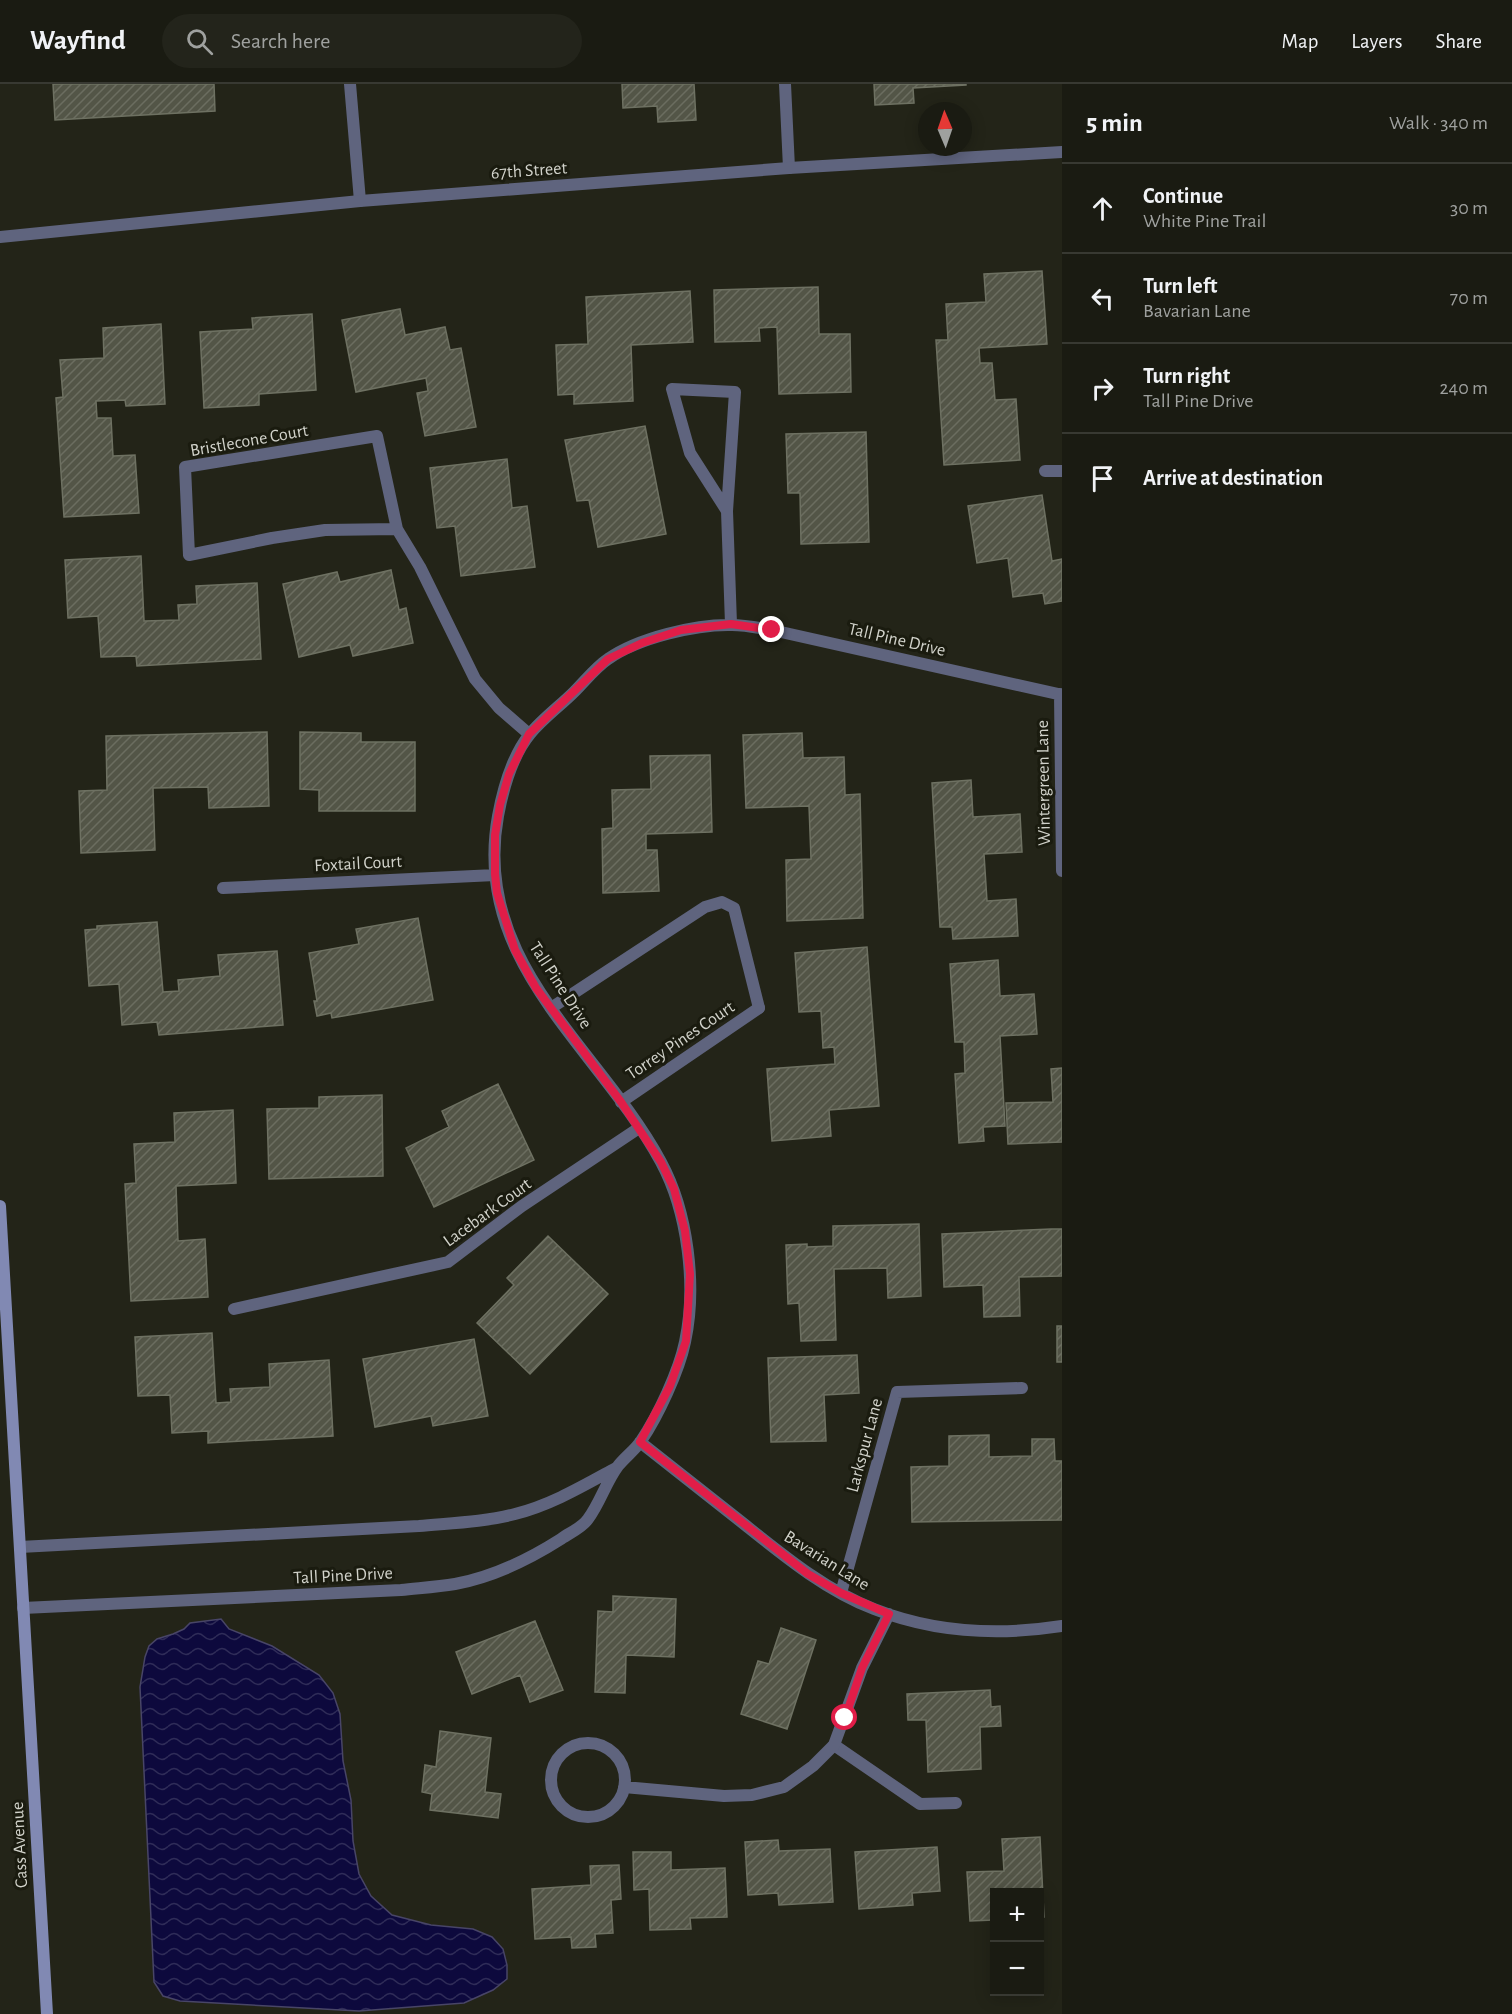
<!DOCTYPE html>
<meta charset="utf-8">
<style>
:root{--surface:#1a1b12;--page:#23241b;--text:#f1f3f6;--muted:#9fa19f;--line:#383932}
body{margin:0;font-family:"Alegreya Sans",sans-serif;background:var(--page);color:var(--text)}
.controls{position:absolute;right:18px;bottom:18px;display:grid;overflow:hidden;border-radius:0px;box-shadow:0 3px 15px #0003}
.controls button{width:54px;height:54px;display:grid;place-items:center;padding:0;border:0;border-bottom:2px solid var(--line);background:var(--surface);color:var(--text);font:30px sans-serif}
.compass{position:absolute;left:918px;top:18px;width:54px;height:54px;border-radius:50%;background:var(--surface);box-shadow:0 3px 15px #0003;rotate:358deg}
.stop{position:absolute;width:18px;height:18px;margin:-14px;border:4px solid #e11d48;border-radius:50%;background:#fff}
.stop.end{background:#e11d48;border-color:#fff;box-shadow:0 2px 6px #0008}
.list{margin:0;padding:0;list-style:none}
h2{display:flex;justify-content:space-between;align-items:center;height:78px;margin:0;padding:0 24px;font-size:26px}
h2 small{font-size:20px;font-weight:400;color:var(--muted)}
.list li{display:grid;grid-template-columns:39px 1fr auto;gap:18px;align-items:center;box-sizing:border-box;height:90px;padding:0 24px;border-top:2px solid var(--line)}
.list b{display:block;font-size:22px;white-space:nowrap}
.list p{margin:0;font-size:20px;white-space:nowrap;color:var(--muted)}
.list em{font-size:20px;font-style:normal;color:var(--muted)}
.icon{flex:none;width:33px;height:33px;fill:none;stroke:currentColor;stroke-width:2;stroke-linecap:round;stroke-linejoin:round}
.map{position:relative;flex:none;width:1062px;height:1930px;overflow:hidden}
header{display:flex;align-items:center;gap:36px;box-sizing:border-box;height:84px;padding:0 30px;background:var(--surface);border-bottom:2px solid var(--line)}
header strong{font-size:28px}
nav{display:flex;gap:33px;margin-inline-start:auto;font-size:21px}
.search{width:420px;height:54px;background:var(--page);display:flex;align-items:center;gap:15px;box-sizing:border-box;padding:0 21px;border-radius:33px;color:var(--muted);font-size:22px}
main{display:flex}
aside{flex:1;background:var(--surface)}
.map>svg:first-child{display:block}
.water{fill:url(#water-waves);stroke:#484567;stroke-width:1.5}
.building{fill:url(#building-hatch);stroke:#6e7162;stroke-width:1.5}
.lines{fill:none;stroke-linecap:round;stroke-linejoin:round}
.service{stroke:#5f647e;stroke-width:12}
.minor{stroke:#5f647e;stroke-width:12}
.tertiary{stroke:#5f647e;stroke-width:12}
.secondary{stroke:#8189b3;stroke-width:12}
.route{stroke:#e11d48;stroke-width:8}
.labels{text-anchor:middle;stroke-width:6;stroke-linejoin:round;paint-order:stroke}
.street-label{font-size:18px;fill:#d1d2ca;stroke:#1a1b0f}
</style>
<header>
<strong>Wayfind</strong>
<div class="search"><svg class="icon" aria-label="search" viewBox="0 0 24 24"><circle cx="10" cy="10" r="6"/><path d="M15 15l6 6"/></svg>Search here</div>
<nav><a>Map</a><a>Layers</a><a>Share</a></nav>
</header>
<main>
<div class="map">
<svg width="1062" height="1930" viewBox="0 0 1062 1930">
<defs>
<pattern id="water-waves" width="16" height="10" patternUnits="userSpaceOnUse" patternTransform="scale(1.5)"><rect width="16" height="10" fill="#0d093d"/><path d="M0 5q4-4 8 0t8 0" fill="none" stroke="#2f2c58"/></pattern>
<pattern id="building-hatch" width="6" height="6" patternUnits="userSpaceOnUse" patternTransform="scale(1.5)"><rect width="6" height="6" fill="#535547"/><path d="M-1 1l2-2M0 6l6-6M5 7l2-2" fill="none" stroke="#6b6d60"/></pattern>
</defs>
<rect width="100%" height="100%" fill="#232418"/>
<path class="water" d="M221,1535l8,10 43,17 47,29 14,18 7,21 3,47 8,39 2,41 6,33 12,22 21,19 39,10 42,4 19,8 11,12 4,16v14l-14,11 -29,13 -105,8 -179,-10 -17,-5 -9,-14 -14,-295 5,-30 4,-11 8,-7 16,-5 11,-5 6,-6z"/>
<path class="building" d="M53,0h161l1,27 -160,9z
M622,0h72l2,36 -38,2 -1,-16 -34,2z
M874,0h92v1l-53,3 1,15 -39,2z
M1042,187l5,73 -68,4 1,15h12l3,37 21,-1 4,61 -76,5 -8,-125h12l-2,-36 40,-2 -2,-28z
M818,203l1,47h31l1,58 -72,2 -2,-67 -18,1 1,13 -45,1 -1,-52z
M690,207l3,51 -62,3 2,56 -59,3v-10l-16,1 -2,-50 32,-1 -2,-47z
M400,225l5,26 40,-8 5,23 11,-2 15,79 -51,9 -8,-43 11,-2 -2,-13 -70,14 -14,-72z
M312,230l4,76 -57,4v11l-55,3 -4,-76 53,-3 -1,-11z
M161,240l4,80 -39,2 -1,-6 -29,1 1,17h14l2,38 22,-1 4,58 -75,4 -8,-119 7,-1 -3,-37 44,-2 -1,-30z
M645,342l21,108 -68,13 -9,-47 -12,1 -12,-61z
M866,348l3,110 -68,2 -1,-51h-12l-2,-59z
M507,375l5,49 15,-2 8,61 -74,9 -6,-50 -18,2 -7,-60z
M1042,411l10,66 10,-2v42l-17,3 -2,-11 -30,4 -5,-39 -31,5 -9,-57z
M141,472l3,65 35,-1 -1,-15 19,-1 -1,-18 61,-3 4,76 -124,7 -1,-10 -35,1 -3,-41 -30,2 -3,-58z
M391,486l8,40 7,-2 7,35 -60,13 -3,-11 -51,12 -16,-73 54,-12 3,10z
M267,648l2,74 -60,2 -1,-21 -55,1 2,62 -74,3 -2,-62 28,-1 -1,-54z
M300,648l61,1v9h54v69h-96v-21l-19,-1z
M802,649l1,25 41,-1 1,38 15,-1 3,124 -76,3 -1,-61 25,-1 -2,-53 -63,2 -3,-73z
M710,671l2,77 -66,2v16h11l2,41 -56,2 -1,-64 11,-1 -1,-38 39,-1 -1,-33z
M971,696l2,37 47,-3 2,38 -38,2 3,47 29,-2 2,37 -65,3 -1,-12h-12l-8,-144z
M418,834l15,82 -101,18 -1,-5 -14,3 -3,-15h3l-8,-48 50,-9 -3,-15z
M157,838l6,70 16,-1 -1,-11 42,-4 -2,-21 59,-4 6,74 -124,10 -2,-13 -35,3 -3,-41 -30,2 -4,-56 12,-1v-3z
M867,863l12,159 -50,4 2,26 -59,5 -5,-72 68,-5 -1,-17 -11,1 -2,-37 -22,1 -4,-59z
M998,876l2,36 34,-2 3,40 -37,2 5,90 -22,1 1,14 -25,2 -4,-69 10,-1 -1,-31h-9l-5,-78z
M1062,984v74l-54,2 -2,-41 47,-1 -2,-33z
M498,1000l36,76 -100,47 -28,-59 43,-21 -7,-16z
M382,1011l1,81 -114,3 -2,-70 52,-1v-11z
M233,1026l3,73 -60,3 2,55 27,-2 3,58 -77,4 -6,-117 11,-1 -2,-39 41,-2 -1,-29z
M919,1140l2,72 -33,2 -1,-30 -53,1 2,71 -35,1 -2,-38 -11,1 -2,-59 21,-1v3l26,-1v-20z
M1051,1145h11v47l-43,1 1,39 -36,1 -1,-32 -39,2 -2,-53z
M548,1152l60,58 -78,80 -53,-51 37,-38 -7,-7z
M1057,1242h5v36h-5z
M212,1249l4,70 15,-1 -1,-13 40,-2 -1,-23 60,-4 4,76 -125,7v-12l-36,2 -2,-38 -32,1 -3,-59z
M474,1255l14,77 -55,10 -2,-10 -56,11 -12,-68z
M857,1271l2,38 -35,2 2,46 -55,1 -3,-84z
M989,1351v22l43,-1v-17h22l1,22h7v59l-150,2 -1,-55 38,-1v-30z
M613,1512l63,3 -2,58 -48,-2 -1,38 -30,-1 3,-81 15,1z
M535,1537l28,69 -33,12 -10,-27 -48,19 -16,-42z
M781,1544l35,12 -29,89 -46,-15 17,-53 11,3z
M990,1606l1,17 9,-1 1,20 -21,1 1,42 -53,3 -2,-52h-18l-1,-26z
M440,1647l51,7 -6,54 16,2 -3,24 -68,-8 2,-16 -10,-2 3,-27 11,2z
M1040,1753l4,80h-4v-25h-46v28l-24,1 -3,-49 37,-1 -2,-32z
M778,1756l1,11 51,-2 3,53 -54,3 -1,-12 -30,2 -3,-53z
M937,1763l3,44 -28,2 1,12 -54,4 -4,-57z
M633,1768h38v18l54,-2 2,49 -37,1 1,11 -41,1 -1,-41 -15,1z
M619,1781l2,34 -10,1 2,33 -18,1 1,13 -24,1 -1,-11 -36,2 -3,-50 59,-4 -1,-19z"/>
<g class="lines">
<path class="service" d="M350,0l10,117
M551,924l154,-101 17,-5 12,6 25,100
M834,1661l86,59 36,-1"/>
<path class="minor" d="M785,0l4,84
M377,352l20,93 -72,1 -53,8 -83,17 -4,-88z
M1045,387h17
M727,427l-37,-58 -18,-64 63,3 -8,119 4,113
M397,445l23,38 55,112 24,29 30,26
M1060,610l2,177
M223,804l272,-13
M621,1018l138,-94
M234,1225l214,-47 74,-56 117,-78
M640,1358c35,28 70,55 104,82 40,32 81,66 130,85 61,24 124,27 188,17
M20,1463l399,-21c32,-3 65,-4 96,-12 36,-9 68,-28 101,-46
M841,1509l56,-201 125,-4
M23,1524l378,-18c18,-2 36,-3 54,-6 38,-7 73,-24 106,-45 8,-6 21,-11 27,-20 12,-16 18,-37 30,-53 7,-9 17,-16 23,-25 17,-25 38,-70 44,-99 12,-56 3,-130 -24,-180 -62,-115 -190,-198 -163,-346 5,-27 14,-60 32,-82 12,-15 30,-28 44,-42 11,-11 22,-25 34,-33 30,-21 88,-35 124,-34 13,0 27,3 40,5l290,65
M551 1696a37 37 0 1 1 74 0a37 37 0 1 1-74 0Z
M624,1703l100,9 28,-1 32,-8 29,-21 21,-21 28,-77 27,-54"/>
<path class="tertiary" d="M0,153l360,-36 429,-33 273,-16"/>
<path class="secondary" d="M0,1122l47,808"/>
</g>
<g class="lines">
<path class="route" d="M772,546l-41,-6 -50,6 -39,13 -34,16 -79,75 -20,40 -9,31 -5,30v39l2,19 18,57 21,38 85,114 40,60 13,27 11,42 5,43 -4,67 -16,45 -30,56 168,132 33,19 48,21 -27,54 -17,50"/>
</g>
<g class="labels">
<g class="street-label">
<text transform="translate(529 86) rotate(-4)" y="6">67th Street</text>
<text transform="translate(249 356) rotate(-10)" y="6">Bristlecone Court</text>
<text transform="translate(897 555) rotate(13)" y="6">Tall Pine Drive</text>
<text transform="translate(1043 699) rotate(-91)" y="6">Wintergreen Lane</text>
<text transform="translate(358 779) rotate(-3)" y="6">Foxtail Court</text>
<text transform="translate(561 901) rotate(57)" y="6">Tall Pine Drive</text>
<text transform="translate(680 956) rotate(-34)" y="6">Torrey Pines Court</text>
<text transform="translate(487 1128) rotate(-36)" y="6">Lacebark Court</text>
<text transform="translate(864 1361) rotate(-75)" y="6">Larkspur Lane</text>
<text transform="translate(827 1476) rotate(32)" y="6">Bavarian Lane</text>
<text transform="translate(343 1491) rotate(-3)" y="6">Tall Pine Drive</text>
<text transform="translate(19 1761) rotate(-93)" y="6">Cass Avenue</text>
</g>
</g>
</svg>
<div class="controls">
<button>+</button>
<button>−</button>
</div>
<svg class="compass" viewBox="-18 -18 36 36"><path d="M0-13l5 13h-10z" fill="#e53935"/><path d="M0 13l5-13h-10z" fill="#9fa19f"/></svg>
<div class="stop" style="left:845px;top:1634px"></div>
<div class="stop end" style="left:772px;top:546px"></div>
</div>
<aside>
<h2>5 min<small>Walk · 340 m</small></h2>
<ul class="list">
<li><svg class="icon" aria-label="ahead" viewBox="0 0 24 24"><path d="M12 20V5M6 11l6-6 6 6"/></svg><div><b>Continue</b><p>White Pine Trail</p></div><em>30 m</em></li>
<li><svg class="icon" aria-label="left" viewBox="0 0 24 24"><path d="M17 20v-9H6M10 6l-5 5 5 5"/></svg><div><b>Turn left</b><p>Bavarian Lane</p></div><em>70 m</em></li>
<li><svg class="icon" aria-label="right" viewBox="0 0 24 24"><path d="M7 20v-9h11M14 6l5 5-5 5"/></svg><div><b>Turn right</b><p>Tall Pine Drive</p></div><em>240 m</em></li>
<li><svg class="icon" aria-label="arrive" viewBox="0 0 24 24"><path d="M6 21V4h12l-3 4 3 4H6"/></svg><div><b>Arrive at destination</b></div></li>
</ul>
</aside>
</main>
